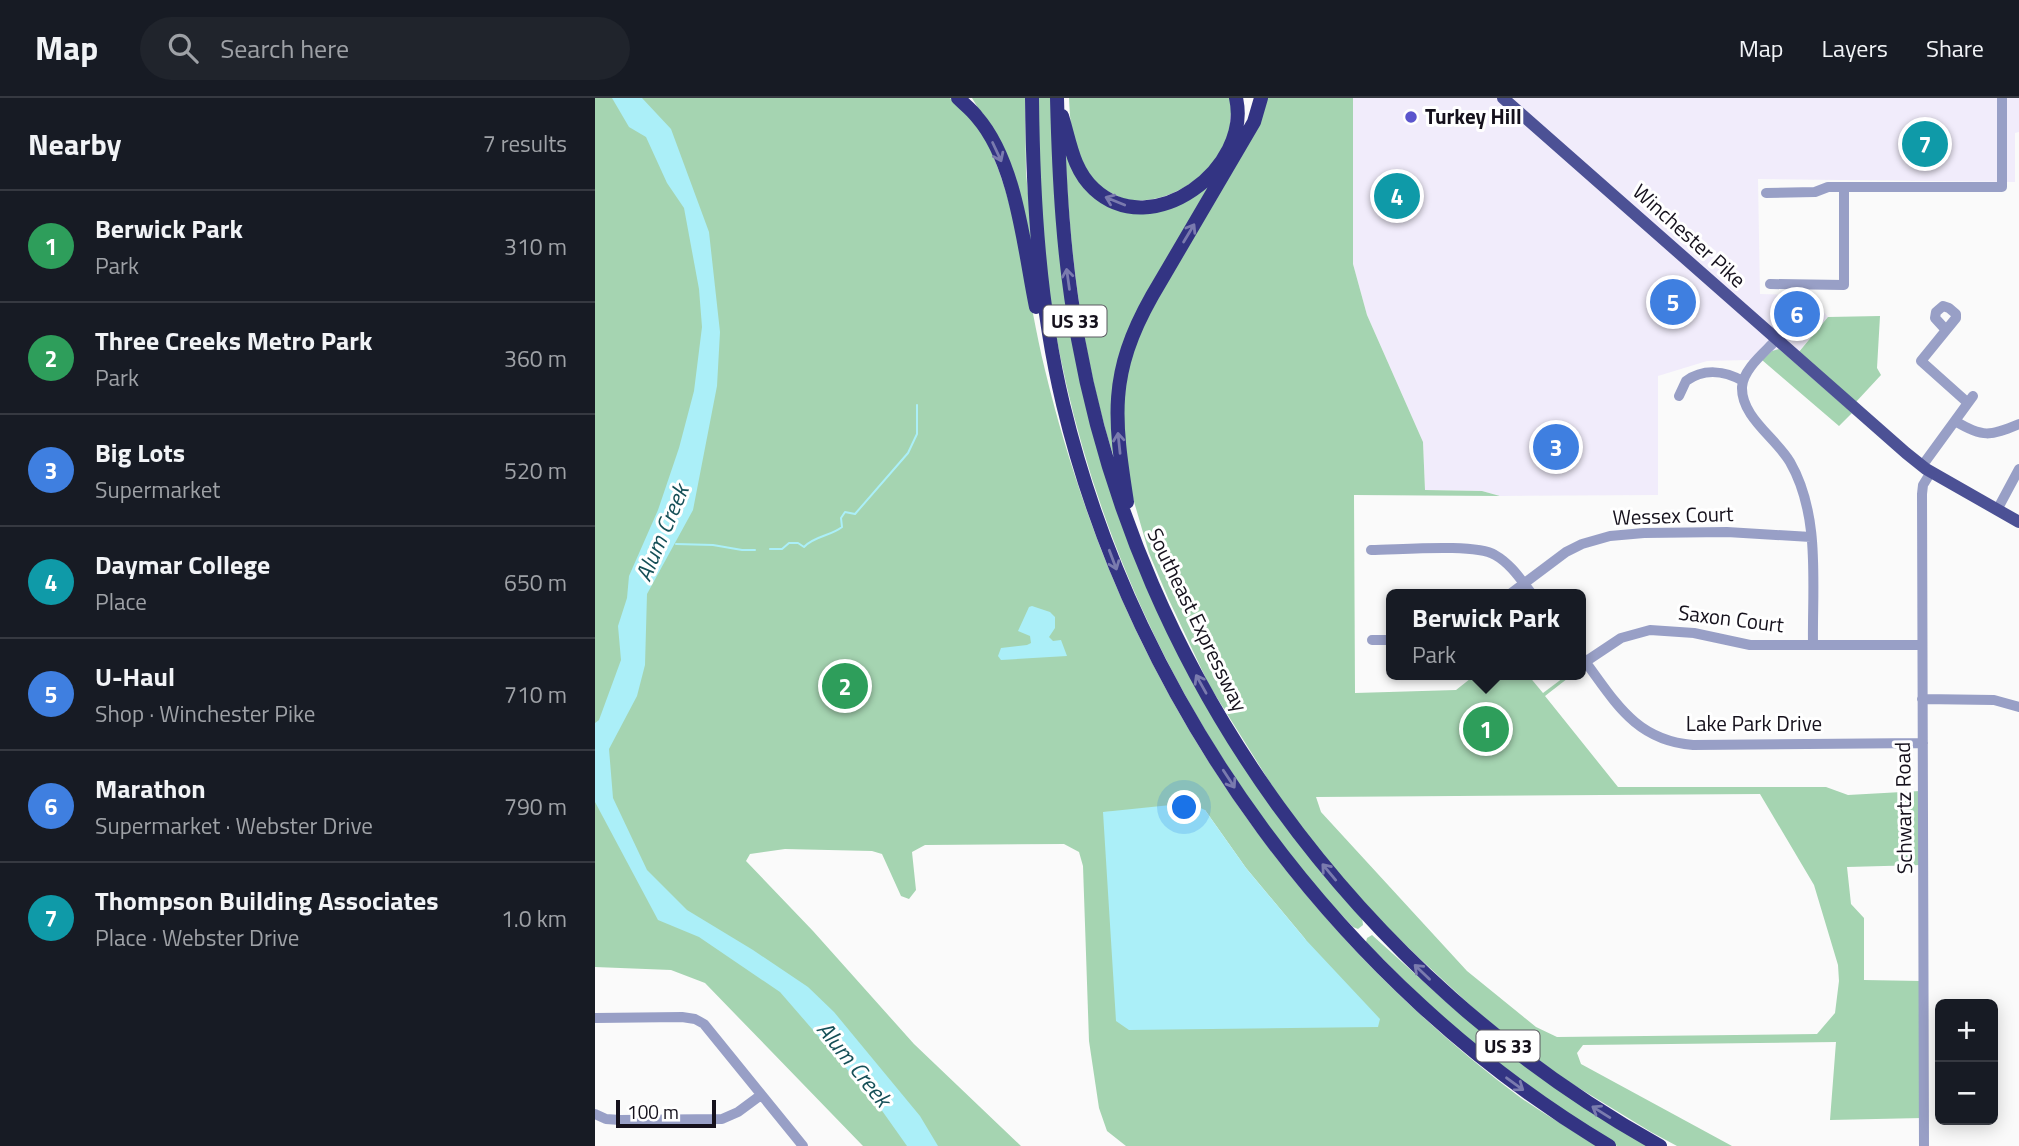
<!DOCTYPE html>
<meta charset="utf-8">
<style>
:root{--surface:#171b24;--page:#20242c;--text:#f1f3f6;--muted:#9ea1a6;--line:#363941;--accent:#aeace4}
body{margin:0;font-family:"Titillium Web",sans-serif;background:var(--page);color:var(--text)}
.controls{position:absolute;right:21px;bottom:21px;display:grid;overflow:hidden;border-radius:10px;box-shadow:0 4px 18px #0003}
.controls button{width:63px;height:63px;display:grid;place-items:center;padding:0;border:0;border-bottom:2px solid var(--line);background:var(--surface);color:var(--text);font:35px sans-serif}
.scale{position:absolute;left:21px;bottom:18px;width:100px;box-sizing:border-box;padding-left:7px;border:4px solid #15111c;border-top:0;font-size:19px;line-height:24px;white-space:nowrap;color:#15111c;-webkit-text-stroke:5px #fff;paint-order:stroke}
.you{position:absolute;left:590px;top:710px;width:24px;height:24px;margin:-18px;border:5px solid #fff;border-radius:50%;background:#1a73e8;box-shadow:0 0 0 10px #1a73e833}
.badge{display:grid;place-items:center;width:46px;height:46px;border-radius:50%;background:var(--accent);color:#fff;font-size:23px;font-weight:700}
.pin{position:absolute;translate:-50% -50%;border:4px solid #fff;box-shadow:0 2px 7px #0006}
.popup{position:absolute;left:791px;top:491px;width:200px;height:91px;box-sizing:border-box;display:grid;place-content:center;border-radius:10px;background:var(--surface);filter:drop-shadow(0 2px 5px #0005);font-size:23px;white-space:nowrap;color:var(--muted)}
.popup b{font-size:26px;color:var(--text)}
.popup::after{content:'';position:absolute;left:50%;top:100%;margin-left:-14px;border:14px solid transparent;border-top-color:var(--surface)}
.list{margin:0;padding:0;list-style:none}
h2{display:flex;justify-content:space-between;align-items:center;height:91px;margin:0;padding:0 28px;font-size:30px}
h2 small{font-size:23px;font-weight:400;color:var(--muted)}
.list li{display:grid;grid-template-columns:46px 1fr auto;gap:21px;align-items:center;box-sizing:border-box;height:112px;padding:0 28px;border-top:2px solid var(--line)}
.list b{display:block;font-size:26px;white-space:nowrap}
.list p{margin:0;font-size:23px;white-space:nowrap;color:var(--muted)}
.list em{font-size:23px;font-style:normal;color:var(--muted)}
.icon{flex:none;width:38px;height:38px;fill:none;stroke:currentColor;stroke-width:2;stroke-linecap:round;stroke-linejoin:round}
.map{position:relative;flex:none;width:1424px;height:1048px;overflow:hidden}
header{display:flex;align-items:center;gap:42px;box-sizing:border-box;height:98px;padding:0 35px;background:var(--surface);border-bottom:2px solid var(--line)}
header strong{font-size:33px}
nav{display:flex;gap:38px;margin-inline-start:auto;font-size:24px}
.search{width:490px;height:63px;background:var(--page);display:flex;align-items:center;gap:18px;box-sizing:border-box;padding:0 24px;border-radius:38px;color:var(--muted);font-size:26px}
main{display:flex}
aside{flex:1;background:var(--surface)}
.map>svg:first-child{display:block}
.built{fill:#f1ecfb}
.green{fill:#a5d4b1;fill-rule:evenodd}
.water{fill:#abeff8}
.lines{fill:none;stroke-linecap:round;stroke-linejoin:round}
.stream{stroke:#abeff8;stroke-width:2}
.minor{stroke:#989fc6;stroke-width:10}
.major{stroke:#4c5195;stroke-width:12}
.highway{stroke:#333483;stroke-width:14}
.oneway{stroke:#7a7bae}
.poi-dot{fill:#5b55cd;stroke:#fff;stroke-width:2.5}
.labels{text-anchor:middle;stroke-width:6;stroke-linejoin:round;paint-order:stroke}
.shield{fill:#fff;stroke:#5b5860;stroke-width:2}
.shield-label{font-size:19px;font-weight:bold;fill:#15111c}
.poi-label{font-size:21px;font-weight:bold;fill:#15111c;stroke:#fff;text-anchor:start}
.street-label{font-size:21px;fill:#15111c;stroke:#fff}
.water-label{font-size:23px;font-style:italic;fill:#154f57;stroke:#fff}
</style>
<header>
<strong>Map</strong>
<div class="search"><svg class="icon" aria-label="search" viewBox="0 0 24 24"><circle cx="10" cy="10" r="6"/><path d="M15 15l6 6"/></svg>Search here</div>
<nav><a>Map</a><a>Layers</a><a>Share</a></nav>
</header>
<main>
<aside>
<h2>Nearby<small>7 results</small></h2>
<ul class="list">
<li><span class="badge" style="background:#2e9e5b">1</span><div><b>Berwick Park</b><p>Park</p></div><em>310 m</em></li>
<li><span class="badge" style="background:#2e9e5b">2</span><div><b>Three Creeks Metro Park</b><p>Park</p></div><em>360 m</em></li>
<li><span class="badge" style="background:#3f7fe0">3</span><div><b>Big Lots</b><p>Supermarket</p></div><em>520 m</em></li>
<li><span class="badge" style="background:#0f9aa8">4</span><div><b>Daymar College</b><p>Place</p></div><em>650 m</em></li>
<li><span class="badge" style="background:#3f7fe0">5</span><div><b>U-Haul</b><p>Shop · Winchester Pike</p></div><em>710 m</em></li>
<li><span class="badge" style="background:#3f7fe0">6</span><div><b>Marathon</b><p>Supermarket · Webster Drive</p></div><em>790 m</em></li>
<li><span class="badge" style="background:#0f9aa8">7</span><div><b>Thompson Building Associates</b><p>Place · Webster Drive</p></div><em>1.0 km</em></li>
</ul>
</aside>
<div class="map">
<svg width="1424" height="1048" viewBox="0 0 1424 1048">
<rect width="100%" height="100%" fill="#fafafa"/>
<path class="built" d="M758,0h666v34l-4,1v49l-257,-3 2,115 49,1 19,22 -36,42 -85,2 -49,15v119l-158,1 -18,-5 -57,-1 -2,-48 -56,-127 -14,-51z"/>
<path class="green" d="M0,0h355c10,8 21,16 28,27 9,13 15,31 21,46 23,64 30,133 46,199 12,50 27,99 44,147 83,232 235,434 432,581 24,17 51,32 76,48h-471l-19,-15 -8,-23 -10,-67 -6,-175 -4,-14 -15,-8 -139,1 -13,7 4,38 -7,9 -8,-3 -19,-42 -10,-3 -87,-2 -35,5 -4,7 67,70 101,113 107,102h-158l-158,-163 -34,-13 -76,-3zM610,712l41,58 60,72 -203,-128z
M377,0h53l1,75 10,103 -42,-142z
M442,0h16v41l44,307 20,62 28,70 39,85 41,75 47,69 47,62 43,48 1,8 -5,4 -5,-2c-24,-26 -50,-51 -71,-79 -14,-18 -26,-38 -38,-57 -117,-173 -187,-369 -204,-577 -3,-38 -2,-77 -3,-116z
M474,0h161c3,7 1,14 0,21 0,7 0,15 -3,21 -26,59 -114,90 -147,21 -9,-18 -10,-43 -11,-63z
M669,0h89v166l14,51 56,127 2,48 57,1 18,5 -146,-1 1,198 101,-3 19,-15h53l15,18 24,-18h5l-27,21 73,91h208l22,8 72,-4 1,74 -74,2 4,37 13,14v62l57,1 1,137 -92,2 6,-78 -253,3 -6,8 4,11 151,82h-55l-26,-14 -90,-55 -78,-60 -66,-61 -32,-31 -55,-61 -49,-64 -72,-115 -41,-87 -19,-45 -19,-65 -8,-68 8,-69zM1165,696l54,91 24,80 1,16 -4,32 -18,21 -260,3 -21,-10 -69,-56 -146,-159 -5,-15z
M470,52l16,29 67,31 71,-40 -87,156 -18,132c-32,-100 -44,-204 -49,-308z
M1285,218l-3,52 4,7 -26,28 -57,-50 30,-36z
M1184,251l73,64 -13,13 -77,-66 10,-9z
M777,837l82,74 196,137h-33l-91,-60 -83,-67 -77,-77 1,-4z"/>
<path class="water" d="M17,0h30l29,31 38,103 11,100 -3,54 -24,124 -46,84 -2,71 -8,31 -28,53 4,49 34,72 40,40 66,40 55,37 26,25 86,104 18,30h-31l-29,-41 -98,-113 -81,-55 -41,-17 -63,-118v-79l4,-3 22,-60 -3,-34 9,-28 2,-22 29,-66 21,-62 15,-57 8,-64 -3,-38 -15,-81 -17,-25 -21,-46 -17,-10z
M437,508l18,6 5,5v11l-6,9 4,4 8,-1 6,16 -66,4 -3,-4 3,-8 26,-3 4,-2 -1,-7 -12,-5 11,-24z
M595,705l15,7 41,58 60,72 74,79 -2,8 -249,3 -13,-9 -13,-209z"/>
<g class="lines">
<path class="stream" d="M81,446l37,1 29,5h13
M175,451h12l7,-6h9l6,4c10,-11 27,-11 38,-20l-1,-9 4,-6 10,2 53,-61 9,-19v-29"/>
<path class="minor" d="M1171,95l49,-1 13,-5h174v-89
M1175,186l74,1v-98
M1351,232l-11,-12 1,-6 7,-6 6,2 7,6v4l-35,43 47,42
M1181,242c-11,12 -33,29 -34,47 -1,30 34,51 48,75 31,54 22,123 23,183
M1084,298l7,-15c18,-13 39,-10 57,0
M1360,323c28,17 35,15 64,3
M1327,368l51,-70
M1402,412l22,-41
M776,452c27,0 104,-7 124,5 16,9 26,25 37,39
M915,496l56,-42 16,-8 28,-8 34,-3 83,-1 84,5
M777,542h19
M986,558c33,43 52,84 112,89l230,-2
M990,564l36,-24 29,-8 44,3 56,12h172
M1327,601l72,1 25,7
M0,920l87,-1 13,2 9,5 99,122
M0,1016l11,5 14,1 102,-1 16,-7 23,-17
M1329,1048l-2,-652 1,-9 8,-13"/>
<path class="major" d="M908,0l403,355 20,16 93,53"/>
<path class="highway" d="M363,0c6,6 14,12 19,19 40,46 47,132 59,190
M437,0c1,103 7,206 31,306 73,304 279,583 546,742
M462,0c2,81 6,161 21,241 61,339 281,640 582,807
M467,18c8,26 11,54 32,73 58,54 158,-21 142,-91
M532,404c-13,-84 -19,-128 25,-206l102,-174 7,-24"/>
</g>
<defs><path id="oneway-shaft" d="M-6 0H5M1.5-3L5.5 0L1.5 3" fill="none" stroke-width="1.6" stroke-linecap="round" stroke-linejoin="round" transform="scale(1.75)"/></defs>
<g class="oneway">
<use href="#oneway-shaft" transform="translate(402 54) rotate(65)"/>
<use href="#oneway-shaft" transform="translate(520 103) rotate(-158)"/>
<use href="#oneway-shaft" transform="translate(594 135) rotate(-59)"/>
<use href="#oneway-shaft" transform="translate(473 181) rotate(-98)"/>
<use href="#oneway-shaft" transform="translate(524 345) rotate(-96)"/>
<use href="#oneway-shaft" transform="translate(518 462) rotate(69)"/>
<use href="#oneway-shaft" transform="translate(606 586) rotate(-119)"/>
<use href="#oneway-shaft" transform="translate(634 681) rotate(57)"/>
<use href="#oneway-shaft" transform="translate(734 774) rotate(-130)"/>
<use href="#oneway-shaft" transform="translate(827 874) rotate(-136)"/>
<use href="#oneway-shaft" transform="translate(920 986) rotate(36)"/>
<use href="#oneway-shaft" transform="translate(1006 1014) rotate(-148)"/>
</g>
<circle class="poi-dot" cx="816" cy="19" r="7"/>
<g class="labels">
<g class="shield">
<rect x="448.5" y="207.5" width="63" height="31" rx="5"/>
<rect x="881.5" y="932.5" width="63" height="31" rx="5"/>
</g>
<g class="shield-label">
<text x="480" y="230">US 33</text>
<text x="913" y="955">US 33</text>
</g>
<g class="poi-label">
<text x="830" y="26">Turkey Hill</text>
</g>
<g class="street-label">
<text transform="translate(1094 138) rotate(42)" y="7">Winchester Pike</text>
<text transform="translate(1078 418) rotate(-2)" y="7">Wessex Court</text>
<text transform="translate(1136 521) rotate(7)" y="7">Saxon Court</text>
<text transform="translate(602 522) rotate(64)" y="7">Southeast Expressway</text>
<text x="1159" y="633">Lake Park Drive</text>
<text transform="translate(1309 710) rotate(-91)" y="7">Schwartz Road</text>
</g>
<g class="water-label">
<text transform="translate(67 435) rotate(-67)" y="8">Alum Creek</text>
<text transform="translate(259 966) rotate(51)" y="8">Alum Creek</text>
</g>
</g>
</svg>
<div class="controls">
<button>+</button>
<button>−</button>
</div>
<div class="scale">100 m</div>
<div class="you"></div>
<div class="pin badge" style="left:891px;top:631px;background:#2e9e5b">1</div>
<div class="popup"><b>Berwick Park</b>Park</div>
<div class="pin badge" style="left:250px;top:588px;background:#2e9e5b">2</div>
<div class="pin badge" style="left:961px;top:349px;background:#3f7fe0">3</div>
<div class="pin badge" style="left:802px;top:98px;background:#0f9aa8">4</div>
<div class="pin badge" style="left:1078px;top:204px;background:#3f7fe0">5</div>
<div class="pin badge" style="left:1202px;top:216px;background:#3f7fe0">6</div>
<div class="pin badge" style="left:1330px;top:46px;background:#0f9aa8">7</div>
</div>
</main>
